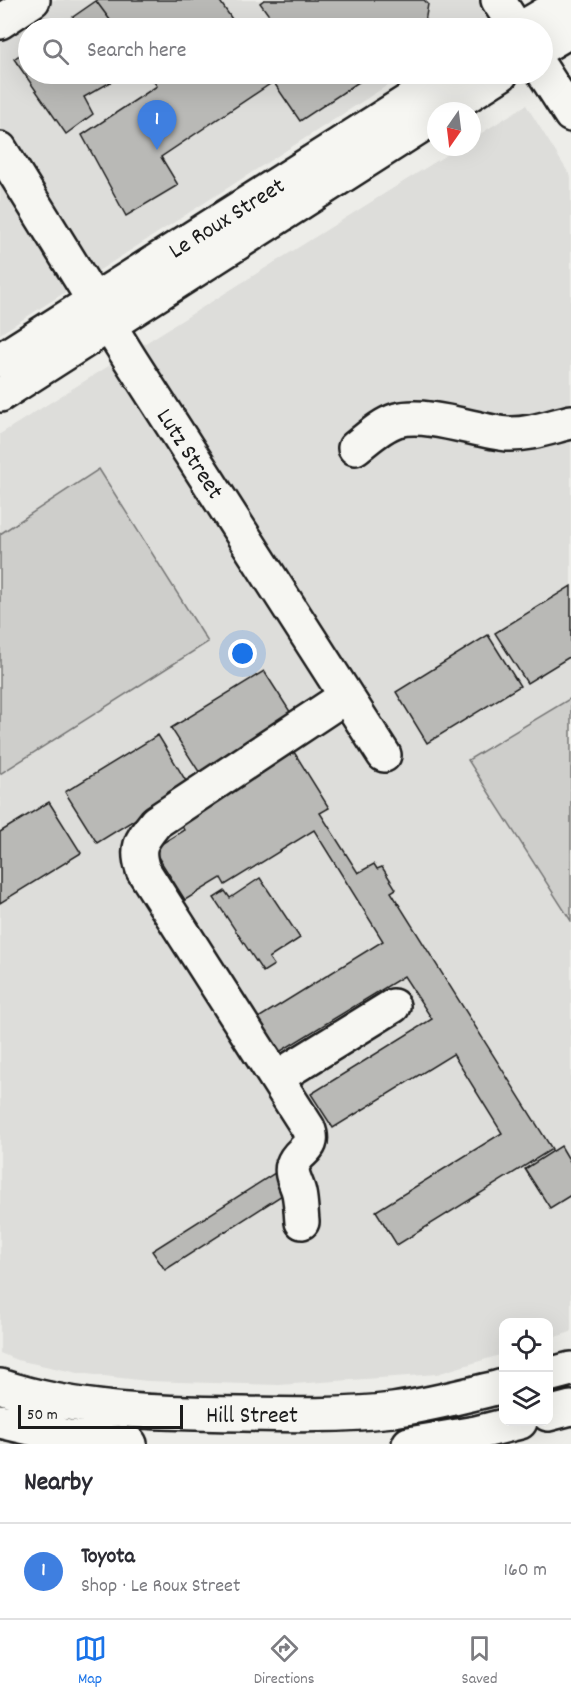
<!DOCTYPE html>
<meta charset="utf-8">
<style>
:root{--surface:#fff;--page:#f7f7f7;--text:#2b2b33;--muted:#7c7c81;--line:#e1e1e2;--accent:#1a73e8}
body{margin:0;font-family:Dekko,sans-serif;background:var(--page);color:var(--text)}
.controls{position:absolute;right:18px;bottom:18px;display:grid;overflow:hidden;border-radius:12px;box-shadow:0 6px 24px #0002}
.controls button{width:54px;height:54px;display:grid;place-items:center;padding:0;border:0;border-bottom:2px solid var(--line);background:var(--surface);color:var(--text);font:30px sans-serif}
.compass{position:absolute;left:427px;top:102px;width:54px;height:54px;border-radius:50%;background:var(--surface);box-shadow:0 6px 24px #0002;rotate:194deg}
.scale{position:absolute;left:18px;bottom:15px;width:165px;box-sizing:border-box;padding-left:6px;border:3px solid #1c1c1c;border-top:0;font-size:16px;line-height:21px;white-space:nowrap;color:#1c1c1c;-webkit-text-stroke:4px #f6f6f2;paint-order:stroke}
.you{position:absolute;left:243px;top:654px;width:21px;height:21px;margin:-15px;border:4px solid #fff;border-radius:50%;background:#1a73e8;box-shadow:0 0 0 9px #1a73e833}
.badge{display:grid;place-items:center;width:39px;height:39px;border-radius:50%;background:var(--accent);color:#fff;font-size:20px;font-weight:700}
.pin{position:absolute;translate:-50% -50px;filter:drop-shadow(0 2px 3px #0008)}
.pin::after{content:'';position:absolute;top:32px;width:21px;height:18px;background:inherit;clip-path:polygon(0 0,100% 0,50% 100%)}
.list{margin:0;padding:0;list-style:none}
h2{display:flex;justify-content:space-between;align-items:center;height:78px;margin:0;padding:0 24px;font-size:26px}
h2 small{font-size:20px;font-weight:400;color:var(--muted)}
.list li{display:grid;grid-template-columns:39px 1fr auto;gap:18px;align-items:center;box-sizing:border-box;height:96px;padding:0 24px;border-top:2px solid var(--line)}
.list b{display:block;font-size:22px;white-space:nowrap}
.list p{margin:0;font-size:20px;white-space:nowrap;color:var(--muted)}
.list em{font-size:20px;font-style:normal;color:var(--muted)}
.icon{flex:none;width:33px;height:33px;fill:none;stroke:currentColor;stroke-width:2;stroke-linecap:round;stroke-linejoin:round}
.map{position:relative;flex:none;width:571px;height:1444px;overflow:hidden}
.search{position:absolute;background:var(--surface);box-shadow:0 6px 24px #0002;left:18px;right:18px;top:18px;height:66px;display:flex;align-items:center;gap:15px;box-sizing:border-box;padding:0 21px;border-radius:33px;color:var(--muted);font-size:22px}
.sheet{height:174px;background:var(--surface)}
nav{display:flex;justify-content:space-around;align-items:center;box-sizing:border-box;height:84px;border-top:2px solid var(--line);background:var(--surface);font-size:16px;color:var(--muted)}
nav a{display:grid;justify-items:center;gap:3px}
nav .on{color:var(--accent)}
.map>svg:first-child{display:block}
.built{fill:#ddddda}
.green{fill:#cececb;stroke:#757574;stroke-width:1.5}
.building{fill:#b9b9b6;stroke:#1c1c1c;stroke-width:1.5}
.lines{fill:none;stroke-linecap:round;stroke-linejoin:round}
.minor-casing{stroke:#1c1c1c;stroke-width:38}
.highway-casing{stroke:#1c1c1c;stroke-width:38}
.minor{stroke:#f6f6f2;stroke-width:33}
.highway{stroke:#f6f6f2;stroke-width:33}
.labels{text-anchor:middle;stroke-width:4.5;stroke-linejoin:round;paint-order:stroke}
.street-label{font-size:24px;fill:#1c1c1c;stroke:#f6f6f2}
</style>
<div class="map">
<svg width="571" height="1444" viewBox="0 0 571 1444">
<rect width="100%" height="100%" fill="#edede9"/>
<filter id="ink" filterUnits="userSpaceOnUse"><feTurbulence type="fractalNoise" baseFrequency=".0167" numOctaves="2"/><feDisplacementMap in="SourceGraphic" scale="12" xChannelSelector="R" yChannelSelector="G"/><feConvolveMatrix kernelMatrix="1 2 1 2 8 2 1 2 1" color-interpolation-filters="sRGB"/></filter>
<g filter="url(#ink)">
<path class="built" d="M0,0h519l-44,28h-447v46h377l-405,260z
M526,105l45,72v1155l-22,7 -1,-17h-44l-1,32 -66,20 -158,11 -132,-4 -69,-8 -61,-13 -17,-7v-919l459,-287h13v-8z"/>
<path class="green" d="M99,469l109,173 -208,132v-240z
M571,698v223l-103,-161z"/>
<path class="building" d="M97,0h122l19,28h-122l-20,-27z
M264,0h160l4,4 -4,24h-146l-18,-25z
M96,1l20,27h-59z
M28,49v25h97l-41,23 9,17 -27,20 -52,-75z
M148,74h120l5,8 -112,75 17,28 -52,31 -44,-81 75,-49z
M268,74h103l-71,47z
M571,586v70l-44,27 -32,-50z
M488,635l32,51 -93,57 -31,-51z
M264,671l32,50 -93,57 -32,-50z
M158,735l31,51 -92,57 -32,-51z
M294,752l35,56 -9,5 38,60 16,-9 3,5 5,-2 14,22 -5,3 161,257 -155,96 -21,-34 126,-78 -49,-79 -120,74 -22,-34 121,-75 -28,-43 -128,78 -21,-34 128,-79 -69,-111 -89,55 -4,-7 -36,22 -32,-51 31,-19 -4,-8z
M49,802l32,51 -81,50v-71z
M260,878l40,60 -31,20 5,7 -11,7 -49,-74 11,-7 5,7z
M561,1146l10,17v32l-21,13 -25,-39z
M278,1171l12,19 -125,80 -13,-19z"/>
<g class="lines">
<defs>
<path id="minor" d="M498,0l18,28
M0,22l33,-22
M542,70l29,45
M0,149l130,210 254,396
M355,448c13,-10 26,-23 42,-28 31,-8 79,11 110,14 22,1 43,-7 64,-12
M276,1078l117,-72
M302,1222c-1,-10 -1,-20 -3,-29 -2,-10 -9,-18 -6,-28 5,-16 24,-15 15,-37l-165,-258c-8,-24 -1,-30 13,-48l190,-126
M548,1375l23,-6
M0,1386c77,26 162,27 243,28 49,1 100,2 150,-4 37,-5 74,-15 111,-24
M548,1414l23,-6
M0,1421l69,16 61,7
M409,1444l67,-11 44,-11"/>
<path id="highway" d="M522,28l47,-28
M542,47l29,-17
M443,111l58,-37
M0,360l451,-286
M0,395l436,-279"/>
</defs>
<use href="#minor" class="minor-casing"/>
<use href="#highway" class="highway-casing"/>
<use href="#minor" class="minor"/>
<use href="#highway" class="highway"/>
</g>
</g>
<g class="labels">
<g class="street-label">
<text transform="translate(226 217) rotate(-32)" y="8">Le Roux Street</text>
<text transform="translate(191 453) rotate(57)" y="8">Lutz Street</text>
<text x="252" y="1422">Hill Street</text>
</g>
</g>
</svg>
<div class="controls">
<button><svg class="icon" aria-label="locate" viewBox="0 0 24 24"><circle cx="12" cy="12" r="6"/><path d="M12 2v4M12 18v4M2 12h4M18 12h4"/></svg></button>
<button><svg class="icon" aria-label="layers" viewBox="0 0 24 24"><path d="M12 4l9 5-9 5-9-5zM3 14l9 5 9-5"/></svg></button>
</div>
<svg class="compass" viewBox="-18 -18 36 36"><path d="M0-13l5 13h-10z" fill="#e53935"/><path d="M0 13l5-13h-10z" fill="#7c7c81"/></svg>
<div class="scale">50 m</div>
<div class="you"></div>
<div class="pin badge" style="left:157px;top:150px;background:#3f7fe0">1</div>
<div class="search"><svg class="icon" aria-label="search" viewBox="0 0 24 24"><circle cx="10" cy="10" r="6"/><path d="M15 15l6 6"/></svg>Search here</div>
</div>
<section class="sheet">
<h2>Nearby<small></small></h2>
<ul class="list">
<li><span class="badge" style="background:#3f7fe0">1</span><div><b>Toyota</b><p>Shop · Le Roux Street</p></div><em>160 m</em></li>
</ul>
</section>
<nav>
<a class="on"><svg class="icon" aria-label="map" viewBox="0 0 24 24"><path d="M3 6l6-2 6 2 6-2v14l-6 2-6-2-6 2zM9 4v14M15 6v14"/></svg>Map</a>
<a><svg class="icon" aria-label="directions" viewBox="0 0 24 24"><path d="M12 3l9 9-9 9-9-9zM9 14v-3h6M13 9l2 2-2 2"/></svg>Directions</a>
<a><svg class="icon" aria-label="saved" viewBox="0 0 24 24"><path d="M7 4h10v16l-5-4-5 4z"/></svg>Saved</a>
</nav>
